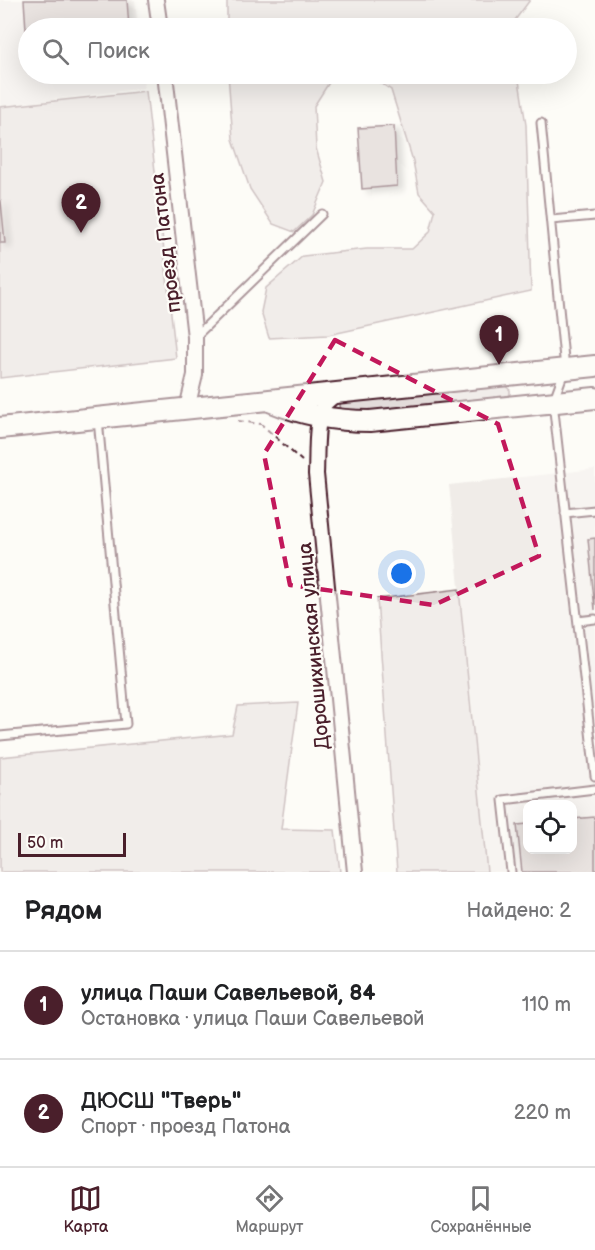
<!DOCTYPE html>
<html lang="ru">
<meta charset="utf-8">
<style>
:root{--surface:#fff;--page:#f6f6f6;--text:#202124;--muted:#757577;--line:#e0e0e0;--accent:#4a1f2b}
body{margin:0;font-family:"Balsamiq Sans",sans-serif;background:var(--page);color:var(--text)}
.controls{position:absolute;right:18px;bottom:18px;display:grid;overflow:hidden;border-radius:12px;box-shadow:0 6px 24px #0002}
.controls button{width:54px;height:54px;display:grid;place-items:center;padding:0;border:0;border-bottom:2px solid var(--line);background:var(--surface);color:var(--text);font:30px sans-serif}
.scale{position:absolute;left:18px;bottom:15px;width:108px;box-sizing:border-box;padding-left:6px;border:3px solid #4a1f2b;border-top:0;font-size:16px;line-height:21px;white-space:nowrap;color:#4a1f2b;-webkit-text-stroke:4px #fdfcf7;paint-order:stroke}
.you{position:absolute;left:402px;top:574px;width:21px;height:21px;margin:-15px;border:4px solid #fff;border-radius:50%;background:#1a73e8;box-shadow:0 0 0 9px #1a73e833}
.badge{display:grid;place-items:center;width:39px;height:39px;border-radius:50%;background:var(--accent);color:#fff;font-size:20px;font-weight:700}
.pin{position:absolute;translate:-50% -50px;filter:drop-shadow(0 2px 3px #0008)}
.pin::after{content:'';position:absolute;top:32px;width:21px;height:18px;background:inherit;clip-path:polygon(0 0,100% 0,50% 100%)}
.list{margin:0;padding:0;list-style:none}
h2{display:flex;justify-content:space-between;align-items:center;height:78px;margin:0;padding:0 24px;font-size:26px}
h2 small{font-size:20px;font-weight:400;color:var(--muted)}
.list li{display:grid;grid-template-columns:39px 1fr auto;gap:18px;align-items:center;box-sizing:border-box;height:108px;padding:0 24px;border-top:2px solid var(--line)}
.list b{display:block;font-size:22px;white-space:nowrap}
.list p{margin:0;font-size:20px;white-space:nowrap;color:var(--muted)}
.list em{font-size:20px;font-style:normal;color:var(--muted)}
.icon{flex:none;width:33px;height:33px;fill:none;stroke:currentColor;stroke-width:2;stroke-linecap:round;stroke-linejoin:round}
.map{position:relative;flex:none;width:595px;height:872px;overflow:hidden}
.search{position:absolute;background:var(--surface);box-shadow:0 6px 24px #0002;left:18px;right:18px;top:18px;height:66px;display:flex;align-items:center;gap:15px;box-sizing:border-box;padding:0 21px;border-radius:33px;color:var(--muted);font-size:22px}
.sheet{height:294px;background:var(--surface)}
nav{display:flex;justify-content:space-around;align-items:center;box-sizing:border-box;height:84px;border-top:2px solid var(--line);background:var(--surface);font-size:16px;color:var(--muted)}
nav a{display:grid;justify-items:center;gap:3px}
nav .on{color:var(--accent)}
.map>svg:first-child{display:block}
.built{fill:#f0ece8;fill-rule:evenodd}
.green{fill:#e3dcda;stroke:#967e82;stroke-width:1.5}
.building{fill:#d0c5c4;stroke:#4a1f2b;stroke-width:1.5;filter:url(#shadow)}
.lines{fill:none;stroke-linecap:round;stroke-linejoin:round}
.lane-casing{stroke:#4a1f2b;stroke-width:11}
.street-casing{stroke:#4a1f2b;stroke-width:18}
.secondary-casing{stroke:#4a1f2b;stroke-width:24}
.path{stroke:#4a1f2b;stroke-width:2;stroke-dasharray:6 4.5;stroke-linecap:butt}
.lane{stroke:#fdfcf7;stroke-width:7}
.street{stroke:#fdfcf7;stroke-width:14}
.secondary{stroke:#fdfcf7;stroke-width:20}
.marked{fill:none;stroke:#c2185b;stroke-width:4.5;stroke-dasharray:12 8;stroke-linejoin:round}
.labels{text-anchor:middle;stroke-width:4.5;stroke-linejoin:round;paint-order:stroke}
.street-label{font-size:20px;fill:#4a1f2b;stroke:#fdfcf7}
</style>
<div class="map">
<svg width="595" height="872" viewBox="0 0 595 872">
<defs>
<filter id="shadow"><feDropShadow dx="6" dy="4" stdDeviation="3" flood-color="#0004"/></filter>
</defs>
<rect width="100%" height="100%" fill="#fdfcf7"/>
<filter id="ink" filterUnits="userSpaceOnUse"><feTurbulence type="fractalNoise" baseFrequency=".0167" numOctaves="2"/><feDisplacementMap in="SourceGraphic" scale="12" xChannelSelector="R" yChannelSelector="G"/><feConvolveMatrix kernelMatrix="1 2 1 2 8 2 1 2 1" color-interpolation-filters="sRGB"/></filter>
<g filter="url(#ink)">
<path class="built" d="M0,0h135l3,28h-110v46h115l1,14 -144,19z
M595,469v403h-108l-38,-387zM528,804h44v46h-44z"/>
<path class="green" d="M227,0h303l-18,24v4h-285z
M228,74h290l8,51 5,166 -203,44 -59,3 -8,-26 5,-24 37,-32 64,-7h45l18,-17 5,-21 -16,-18 -6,-32 -22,-71 -22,-15 -39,6 -16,25 2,42 10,34 -14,33 -18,17 -21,-8 -23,-35 -17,-50z
M146,91l30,267 -176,20v-271z
M504,385l6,5v4l-3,5 -161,18 -6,-6 -1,-6 5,-4z
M459,589l28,283h-90l-20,-273z
M298,703l-17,126 54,1 5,42h-340v-75l1,-2 -1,-1v-37l232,-23 6,-28z"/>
<path class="building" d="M24,0h103l2,28h-101v32z
M394,126l3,60 -35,3 -4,-61z
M1,201l4,42h-5v-41z
M595,538v72l-7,-71z
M595,817v55h-73l-5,-47 11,-1v26h44v-31z"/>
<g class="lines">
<defs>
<path id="lane" d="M541,123l24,246 -12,33 42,374
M551,220l44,-4
M195,337l127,-123
M565,513l30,-3
M578,621l17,-2
M0,736l126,-12 -28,-305
M511,872l-8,-72 92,-11"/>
<path id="street" d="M156,0l4,28
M165,74l30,263v38l-8,33
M339,392c-5,4 -11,8 -15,13 -9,14 -7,51 -8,69l39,398"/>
<path id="secondary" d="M272,402c31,13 64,19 98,19l225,-23
M0,428l595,-62"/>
</defs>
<use href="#lane" class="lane-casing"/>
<use href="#street" class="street-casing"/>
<use href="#secondary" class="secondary-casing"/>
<path class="path" d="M238,421l23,3 41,37"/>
<use href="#lane" class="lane"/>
<use href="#street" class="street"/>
<use href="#secondary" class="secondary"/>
</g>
</g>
<path d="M0 0H595V872H0ZM335,340l163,84 41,132 -105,49 -144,-20 -26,-131z" fill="#fdfcf7" fill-opacity=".55" fill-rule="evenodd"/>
<path class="marked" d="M335,340l163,84 41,132 -105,49 -144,-20 -26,-131z"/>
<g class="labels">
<g class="street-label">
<text transform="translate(165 243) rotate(-97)" y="7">проезд Патона</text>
<text transform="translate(313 646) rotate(-95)" y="7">Дорошихинская улица</text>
</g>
</g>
</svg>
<div class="controls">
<button><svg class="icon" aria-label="locate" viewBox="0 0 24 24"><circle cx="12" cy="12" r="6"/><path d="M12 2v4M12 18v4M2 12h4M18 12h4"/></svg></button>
</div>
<div class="scale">50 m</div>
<div class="you"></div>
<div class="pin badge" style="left:499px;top:365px">1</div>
<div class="pin badge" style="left:81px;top:233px">2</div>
<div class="search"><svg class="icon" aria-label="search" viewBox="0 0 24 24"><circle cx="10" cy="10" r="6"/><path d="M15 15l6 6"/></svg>Поиск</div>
</div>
<section class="sheet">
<h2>Рядом<small>Найдено: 2</small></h2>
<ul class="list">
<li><span class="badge">1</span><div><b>улица Паши Савельевой, 84</b><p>Остановка · улица Паши Савельевой</p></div><em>110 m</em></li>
<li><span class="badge">2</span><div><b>ДЮСШ &quot;Тверь&quot;</b><p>Спорт · проезд Патона</p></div><em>220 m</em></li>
</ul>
</section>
<nav>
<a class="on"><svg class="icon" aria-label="map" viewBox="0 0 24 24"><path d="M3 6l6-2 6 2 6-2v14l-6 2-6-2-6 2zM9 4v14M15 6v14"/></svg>Карта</a>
<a><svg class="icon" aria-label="directions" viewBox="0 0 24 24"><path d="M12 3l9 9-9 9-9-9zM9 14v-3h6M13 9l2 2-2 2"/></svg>Маршрут</a>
<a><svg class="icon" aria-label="saved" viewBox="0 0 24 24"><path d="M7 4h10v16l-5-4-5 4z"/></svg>Сохранённые</a>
</nav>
